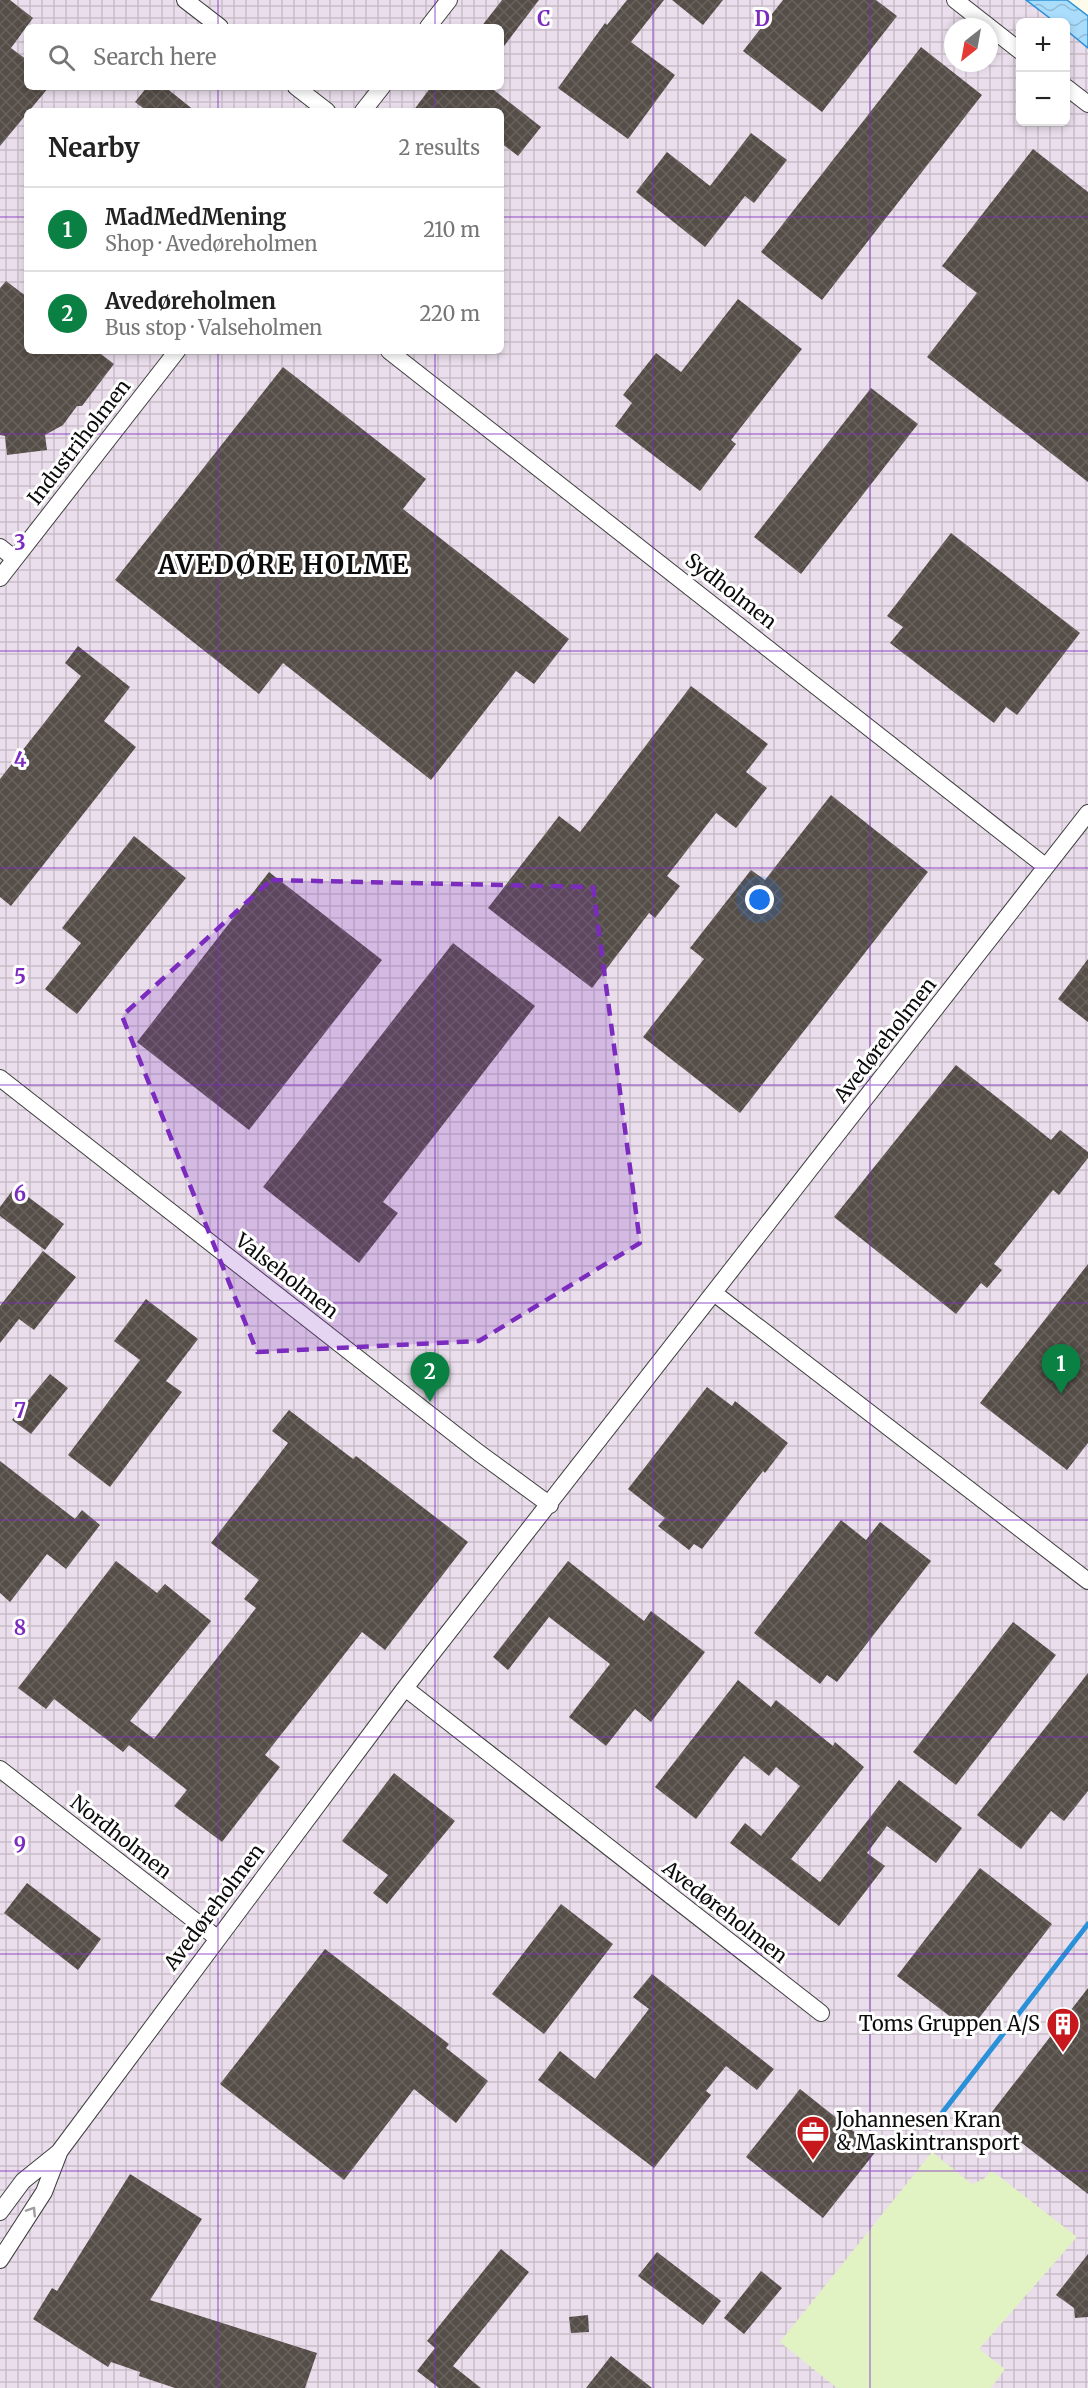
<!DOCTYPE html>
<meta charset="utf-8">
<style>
:root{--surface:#fff;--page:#f2f2f2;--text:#222;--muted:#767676;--line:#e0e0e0;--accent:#0b8043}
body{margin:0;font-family:Merriweather,serif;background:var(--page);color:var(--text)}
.controls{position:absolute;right:18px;top:18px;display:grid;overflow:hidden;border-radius:9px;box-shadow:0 3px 9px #0003}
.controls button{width:54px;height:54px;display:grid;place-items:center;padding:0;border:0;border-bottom:2px solid var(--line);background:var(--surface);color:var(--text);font:30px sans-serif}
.compass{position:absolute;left:944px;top:18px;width:54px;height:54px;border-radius:50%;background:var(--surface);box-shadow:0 3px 9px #0003;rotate:211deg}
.you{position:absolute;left:760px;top:900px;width:21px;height:21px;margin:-15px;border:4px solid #fff;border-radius:50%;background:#1a73e8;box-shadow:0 0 0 9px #1a73e833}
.badge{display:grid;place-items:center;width:39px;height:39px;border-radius:50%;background:var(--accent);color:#fff;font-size:20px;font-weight:700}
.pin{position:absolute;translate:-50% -50px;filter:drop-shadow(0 2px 3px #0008)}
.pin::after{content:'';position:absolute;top:32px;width:21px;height:18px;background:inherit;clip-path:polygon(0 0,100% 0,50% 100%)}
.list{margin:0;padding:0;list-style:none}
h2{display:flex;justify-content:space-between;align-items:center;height:78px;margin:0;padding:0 24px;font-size:26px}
h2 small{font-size:20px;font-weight:400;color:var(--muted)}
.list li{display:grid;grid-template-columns:39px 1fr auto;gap:18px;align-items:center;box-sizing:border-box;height:84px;padding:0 24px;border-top:2px solid var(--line)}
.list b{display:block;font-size:22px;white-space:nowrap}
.list p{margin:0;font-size:20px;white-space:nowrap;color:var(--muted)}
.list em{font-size:20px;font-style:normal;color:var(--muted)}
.icon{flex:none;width:33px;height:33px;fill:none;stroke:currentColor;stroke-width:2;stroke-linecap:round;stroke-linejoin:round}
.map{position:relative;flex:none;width:1088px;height:2388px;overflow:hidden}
.search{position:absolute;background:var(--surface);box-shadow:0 3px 9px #0003;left:24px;top:24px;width:480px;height:66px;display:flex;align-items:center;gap:15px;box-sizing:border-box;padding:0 21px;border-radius:9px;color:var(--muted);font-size:22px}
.panel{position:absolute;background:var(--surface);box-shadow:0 3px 9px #0003;left:24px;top:108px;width:480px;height:246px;border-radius:9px}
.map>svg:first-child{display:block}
.industrial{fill:url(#industrial-grid);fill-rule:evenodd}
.pitch{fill:#e2f3c3}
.water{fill:url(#water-waves);stroke:#2a91d9;stroke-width:1.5}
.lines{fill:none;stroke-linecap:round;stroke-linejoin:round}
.stream{stroke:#2a91d9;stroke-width:5}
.building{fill:url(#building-cross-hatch)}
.minor-casing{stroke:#3f3f3f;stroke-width:18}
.minor{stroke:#fff;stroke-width:16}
.oneway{stroke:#9e9e9e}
.marked{fill:#7b2cbf;fill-opacity:0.2;stroke:#7b2cbf;stroke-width:4.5;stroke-dasharray:12 8;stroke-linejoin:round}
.grid{fill:none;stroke:#7b2cbf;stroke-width:1.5;stroke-opacity:0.55}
.labels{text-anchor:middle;stroke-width:6;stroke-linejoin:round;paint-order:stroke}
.street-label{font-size:20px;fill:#0c0c0c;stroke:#fff}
.poi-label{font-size:20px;fill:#0c0c0c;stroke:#fff;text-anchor:end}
.district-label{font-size:26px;font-weight:bold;letter-spacing:1.5px;fill:#0c0c0c;stroke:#fff}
.grid-label{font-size:20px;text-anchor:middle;font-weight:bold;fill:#7b2cbf;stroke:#fff;stroke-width:6;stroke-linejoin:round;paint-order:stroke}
</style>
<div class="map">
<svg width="1088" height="2388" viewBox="0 0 1088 2388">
<defs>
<pattern id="industrial-grid" width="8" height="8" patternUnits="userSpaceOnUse" patternTransform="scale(1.5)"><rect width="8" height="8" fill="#eadeec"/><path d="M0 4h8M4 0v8" fill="none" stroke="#c8bdc9"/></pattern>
<pattern id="water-waves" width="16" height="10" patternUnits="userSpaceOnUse" patternTransform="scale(1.5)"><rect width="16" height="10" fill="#aadcfc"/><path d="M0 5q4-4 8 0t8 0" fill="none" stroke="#91bcd7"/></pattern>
<pattern id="building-cross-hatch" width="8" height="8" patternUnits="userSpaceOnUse" patternTransform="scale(1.5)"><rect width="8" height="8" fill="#554d47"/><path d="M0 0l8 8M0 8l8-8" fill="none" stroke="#68625d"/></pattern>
</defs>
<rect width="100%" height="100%" fill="#fffbea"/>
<path class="industrial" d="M0,0h1063l25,20v2368h-1088zM1020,22h46v100h-46zM27,27h474v60h-474zM953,27h36v36h-36zM27,111h474v240h-474z"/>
<path class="pitch" d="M932,2152l40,32 12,-5 7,-9 86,67 -98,112 26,20 -14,19h-154l-57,-46z"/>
<path class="water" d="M1026,0h41l21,16v32l-22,-18v-8h-11z"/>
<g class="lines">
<path class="stream" d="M932,2126l156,-202"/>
</g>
<path class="building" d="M0,0h10l23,18 -22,30 16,12v27h22l-49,59z
M502,0h37l-38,50v-23h-20z
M627,0h37l-33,42 44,33 -47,64 -70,-51 47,-65 2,2z
M672,0h51l-20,25z
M783,0h93l21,16 -75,96 -79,-61z
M921,47l61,48 -160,205 -61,-48z
M147,87h18l30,24h-48l-12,-9z
M431,87h59l51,40 -23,29 -17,-13v-32h-88z
M751,133l36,27 -33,43 -9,-7 -40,51 -69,-55 31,-40 43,34z
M1033,149l55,43v290l-161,-125 50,-64 -35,-27z
M6,281l21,16v54h70l17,13 -32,42h-5l-14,19 -18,10 2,15 -40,5 -2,-19 -5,-1v-147z
M738,299l64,50 -71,91 5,4 -36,47 -85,-65 17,-23 -9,-8 33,-42 25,19z
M283,367l143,112 -23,30 166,130 -35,45 -18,-13 -85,109 -148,-117 -24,31 -144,-114z
M871,388l47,36 -117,150 -47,-37z
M951,533l129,100 -63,82 -11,-8 -12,16 -104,-80 13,-16 -16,-11z
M78,646l52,41 -26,34 32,26 -125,159 -11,-9v-118l81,-103 -16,-13z
M691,686l77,58 -22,28 21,16 -31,40 -20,-15 -49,63 13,10 -25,32 -6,-5 -57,75 -104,-80 71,-92 21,16z
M831,795l97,77 -188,241 -97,-76 61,-78 -14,-11 61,-78 14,10z
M134,836l52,42 -109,136 -32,-25 36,-46 -19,-15z
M269,872l113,88 -133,170 -112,-88z
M453,943l82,63 -152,196 15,11 -39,50 -96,-76z
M1088,959v63l-30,-23z
M956,1065l95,75 9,-10 28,22v6l-29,37 -6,-5 -59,74 8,6 -15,18 -6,-5 -25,31 -122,-97z
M15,1187l49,37 -19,26 -45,-34v-9z
M43,1251l33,26 -42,53 -15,-11 -19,24v-37z
M1088,1264v179l-21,27 -87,-67z
M146,1299l52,40 -32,42 16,11 -72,95 -42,-32 72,-95 -26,-19z
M50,1374l18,14 -37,46 -19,-14z
M707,1387l25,19 3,-5 53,42 -23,30 -2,-2 -61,78 -8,-5 -5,6 -31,-24 7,-8 -37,-29z
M289,1410l64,49 3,-3 112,86 -83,108 -23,-18 -97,123 15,12 -58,75 -48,-36 13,-16 -58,-45 -6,7 -69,-53 -8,10 -28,-21 98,-127 41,32 8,-9 46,37 -81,100 24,18 102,-131 -12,-9 15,-19 -48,-37 77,-100 -16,-12z
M0,1461l75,58 7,-9 18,15 -34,44 -19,-15 -37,48 -10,-9z
M841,1520l25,20 14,-18 51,39 -94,121 -10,-7 -7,9 -66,-51z
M568,1561l76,60 7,-10 54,41 -54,70 -16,-13 -29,37 -37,-29 41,-53 -61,-47 -41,53 -15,-13z
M1013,1622l43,33 -100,130 -43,-33z
M1088,1673v118l-24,30 -13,-10 -30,38 -44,-34z
M738,1680l33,27 5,-7 57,46 2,-4 29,25 -73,92 29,23 79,-102 63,48 -26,35 -49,-37 -20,27 18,13 -46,60 -109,-83 15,-20 16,13 39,-50 -24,-19 -7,9 -25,-20 -48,63 -41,-32z
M394,1773l61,48 -68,83 -14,-11 15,-18 -46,-34z
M980,1868l72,56 -83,107 -72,-55z
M27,1883l74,56 -23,31 -74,-57z
M561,1904l52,40 -69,90 -52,-40z
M325,1949l124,95 -3,4 42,33 -32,42 -42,-34 -70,91 -124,-96z
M652,1974l122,95 -17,21 -31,-24 -20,25 5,4 -57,73 -116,-88 22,-29 35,28 54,-70 -16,-12z
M1088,1988v206l-100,-77z
M800,2089l77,61 -54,68 -77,-61z
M130,2174l72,45 -52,81 167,53 -12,35h-130l-36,-12 1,-4 -29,-10 -3,5 -75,-48 19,-31 5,3z
M501,2249l28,23 -76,94 28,22h-42l-22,-17 18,-23 -8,-7z
M657,2252l64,49 -18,24 -65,-49z
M1088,2254v63l-13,1 -1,-10 -18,-13z
M761,2271l21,17 -38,46 -20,-16z
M588,2315l1,17 -18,1 -2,-16z
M611,2356l41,32h-66z"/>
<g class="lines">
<defs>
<path id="minor" d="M185,0l35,27
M955,0l65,51
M428,27l21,-27
M296,87l31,24
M1066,87l22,17
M363,111l19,-24
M389,351l656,515
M0,547l15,12
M0,578l177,-227
M0,1078l479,375 71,52
M714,1293l374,288
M405,1688l416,325
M0,1769l217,169
M0,2212l23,-31 36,-29 346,-464 683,-875
M0,2260l44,-68 15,-39"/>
</defs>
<use href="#minor" class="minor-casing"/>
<use href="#minor" class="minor"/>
</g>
<defs><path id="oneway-chevron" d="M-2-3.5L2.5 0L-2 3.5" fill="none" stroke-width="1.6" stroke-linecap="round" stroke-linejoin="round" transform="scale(1.5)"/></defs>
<use class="oneway" href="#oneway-chevron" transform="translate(32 2211) rotate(-57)"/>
<path class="marked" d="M271,880l322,7 47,356 -161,98 -222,11 -135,-336z"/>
<path class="grid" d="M218,0v27M435,0v27M653,0v2388M870,0v2388M218,87v24M435,87v24M0,217h27M501,217h587M218,351v2037M435,351v2037M0,434h1088M0,651h1088M0,868h1088M0,1085h1088M0,1303h1088M0,1520h1088M0,1737h1088M0,1954h1088M0,2171h1088"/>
<defs>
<symbol id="building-pin" viewBox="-11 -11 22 30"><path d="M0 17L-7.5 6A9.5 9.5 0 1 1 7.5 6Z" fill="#c7181e" stroke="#fff"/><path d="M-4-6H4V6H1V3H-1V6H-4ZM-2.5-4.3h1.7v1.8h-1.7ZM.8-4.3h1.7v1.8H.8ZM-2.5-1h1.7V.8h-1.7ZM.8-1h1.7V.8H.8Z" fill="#fff"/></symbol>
<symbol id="office-pin" viewBox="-11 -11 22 30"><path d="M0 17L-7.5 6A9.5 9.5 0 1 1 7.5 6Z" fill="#c7181e" stroke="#fff"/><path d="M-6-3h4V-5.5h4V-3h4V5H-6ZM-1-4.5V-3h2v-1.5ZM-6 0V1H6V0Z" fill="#fff"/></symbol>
</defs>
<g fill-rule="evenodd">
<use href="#building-pin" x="1044" y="2005" width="38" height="52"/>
<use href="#office-pin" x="794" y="2113" width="38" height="52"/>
</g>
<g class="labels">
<g class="street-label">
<text transform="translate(79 442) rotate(-52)" y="7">Industriholmen</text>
<text transform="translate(731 591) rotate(38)" y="7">Sydholmen</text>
<text transform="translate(885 1040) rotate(-52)" y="7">Avedøreholmen</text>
<text transform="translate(287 1276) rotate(38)" y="7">Valseholmen</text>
<text transform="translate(121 1837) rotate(38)" y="7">Nordholmen</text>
<text transform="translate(214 1907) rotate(-53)" y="7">Avedøreholmen</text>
<text transform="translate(725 1912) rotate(38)" y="7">Avedøreholmen</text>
</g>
<g class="poi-label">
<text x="1040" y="2031">Toms Gruppen A/S</text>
<text x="836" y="2127" text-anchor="start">Johannesen Kran<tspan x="836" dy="23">&amp; Maskintransport</tspan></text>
</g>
<g class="district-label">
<text x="284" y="574">AVEDØRE HOLME</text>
</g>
</g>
<g class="grid-label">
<text x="544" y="26">C</text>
<text x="762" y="26">D</text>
<text x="20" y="550">3</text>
<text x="20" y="767">4</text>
<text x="20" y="984">5</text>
<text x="20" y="1201">6</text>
<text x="20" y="1418">7</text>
<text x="20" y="1635">8</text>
<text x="20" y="1852">9</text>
</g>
</svg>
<div class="controls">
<button>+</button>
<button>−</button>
</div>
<svg class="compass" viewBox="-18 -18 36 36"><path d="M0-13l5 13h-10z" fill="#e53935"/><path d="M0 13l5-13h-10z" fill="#767676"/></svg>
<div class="you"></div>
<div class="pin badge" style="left:1061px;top:1394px">1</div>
<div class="pin badge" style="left:430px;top:1402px">2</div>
<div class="search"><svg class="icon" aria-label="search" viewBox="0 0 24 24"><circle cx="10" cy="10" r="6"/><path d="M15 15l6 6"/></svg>Search here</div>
<section class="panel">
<h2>Nearby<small>2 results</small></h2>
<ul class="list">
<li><span class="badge">1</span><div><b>MadMedMening</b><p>Shop · Avedøreholmen</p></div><em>210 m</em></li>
<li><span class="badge">2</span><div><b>Avedøreholmen</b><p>Bus stop · Valseholmen</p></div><em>220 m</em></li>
</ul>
</section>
</div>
